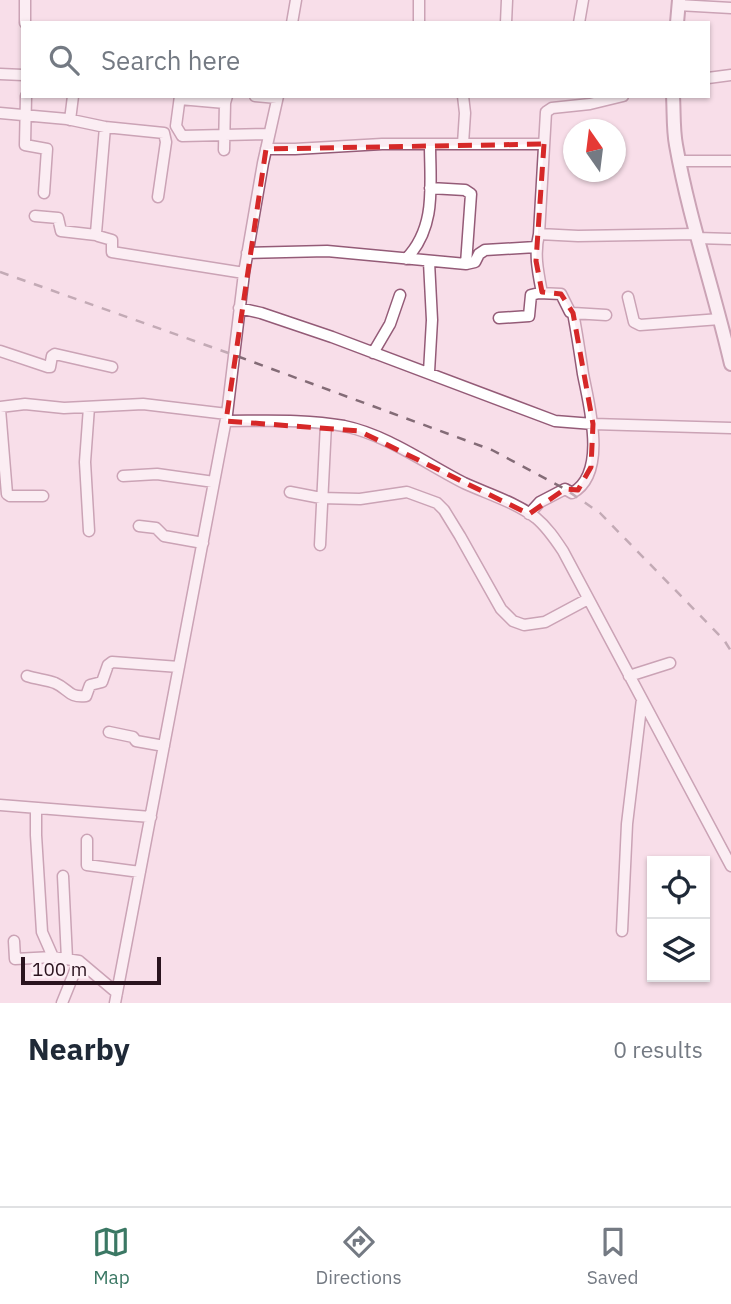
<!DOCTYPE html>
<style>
:root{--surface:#fff;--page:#f2f2f3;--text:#1f2937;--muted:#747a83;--line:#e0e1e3;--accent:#3b7864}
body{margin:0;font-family:"IBM Plex Sans",sans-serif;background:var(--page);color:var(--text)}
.controls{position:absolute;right:21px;bottom:21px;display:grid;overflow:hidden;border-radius:0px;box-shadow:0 2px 5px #0004}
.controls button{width:63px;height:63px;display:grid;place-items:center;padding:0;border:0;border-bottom:2px solid var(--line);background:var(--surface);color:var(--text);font:35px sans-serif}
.compass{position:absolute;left:563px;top:119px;width:63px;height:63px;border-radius:50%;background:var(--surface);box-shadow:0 2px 5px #0004;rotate:346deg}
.scale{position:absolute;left:21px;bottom:18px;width:140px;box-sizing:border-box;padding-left:7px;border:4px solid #2a131e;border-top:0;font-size:19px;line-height:24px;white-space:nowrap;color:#2a131e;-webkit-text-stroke:5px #fdeff5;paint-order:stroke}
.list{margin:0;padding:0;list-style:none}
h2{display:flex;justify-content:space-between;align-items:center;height:91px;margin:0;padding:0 28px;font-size:30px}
h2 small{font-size:23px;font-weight:400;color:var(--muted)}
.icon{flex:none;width:38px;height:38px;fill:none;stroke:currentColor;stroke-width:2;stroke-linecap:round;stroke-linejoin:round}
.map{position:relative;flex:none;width:731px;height:1003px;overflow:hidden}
.search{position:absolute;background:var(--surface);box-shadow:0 2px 5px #0004;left:21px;right:21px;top:21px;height:77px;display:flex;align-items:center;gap:18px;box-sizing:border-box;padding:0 24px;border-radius:0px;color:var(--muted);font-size:26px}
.sheet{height:203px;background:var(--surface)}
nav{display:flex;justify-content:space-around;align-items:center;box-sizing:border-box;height:98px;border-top:2px solid var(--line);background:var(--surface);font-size:19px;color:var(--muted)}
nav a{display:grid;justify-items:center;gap:4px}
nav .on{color:var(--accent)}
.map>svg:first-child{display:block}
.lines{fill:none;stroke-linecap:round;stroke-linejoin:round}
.minor-casing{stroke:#945b77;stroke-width:13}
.major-casing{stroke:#945b77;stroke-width:16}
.minor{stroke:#fff;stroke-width:10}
.major{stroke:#fff;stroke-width:12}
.rail{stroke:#836b76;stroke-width:2.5;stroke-dasharray:9 9;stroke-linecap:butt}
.marked{fill:none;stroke:#d62828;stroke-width:5;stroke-dasharray:14 9;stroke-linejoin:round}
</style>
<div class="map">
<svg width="731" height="1003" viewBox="0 0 731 1003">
<rect width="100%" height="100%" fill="#f8dee9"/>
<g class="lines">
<defs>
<path id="minor" d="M25,0v23
M678,5l53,3
M292,23l4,-23
M419,23v-23
M506,23l1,-23
M579,23l4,-23
M0,74l23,1
M708,78l23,-3
M26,96l-1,49 22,4 -3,44
M180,96l-4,30 6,10 87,-2
M255,96l22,2
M463,96l2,17 -2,31
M180,99l45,4
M0,113l67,6 38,8 59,6 2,9 -8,55
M70,120l3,-24
M105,127l-9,106 2,3 14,4v12l132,21
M266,149h29l87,-5h162
M224,150l1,-47 2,-7
M680,161h51
M430,188l35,2 6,4 -5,70
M35,216l23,2 3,13 35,4
M539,234l39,2 118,-2
M697,238l34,1
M247,253l80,-2 139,13 9,-2 4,-8 6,-4 51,-3
M406,259c31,-32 24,-74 24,-115
M542,293c-4,-21 -8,-39 -3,-59l7,-122 6,-4 38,-4 33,-8
M628,297l6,25 6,3 80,-6
M239,308l22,5 71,24 223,84 38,3 138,4
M499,318l30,-2 2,-21 8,-2 22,1 9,18 3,1 33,2
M0,351l48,16h2l2,-11 3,-2 57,13
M373,353l17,-29 10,-29
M429,372l3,-52 -3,-58
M0,407l25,-3 39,4 79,-4 84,10
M0,409l7,85 3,2h33
M226,421c39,0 80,-2 118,5 43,9 81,37 120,57 24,11 51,19 72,35 11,9 19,21 27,33l168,315
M123,476l34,-2 57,8
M290,492l31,6 39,1 47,-7 30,11 7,7 16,26 41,73 12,12 11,4 21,-3 43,-23
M529,514l11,-12 25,-13 7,4c36,-19 17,-88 11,-119 -3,-20 -6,-41 -10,-61
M139,526l17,2 8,8 39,7
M89,531l-4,-69 4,-55
M320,545l6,-121
M27,676c9,3 20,4 28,7 14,6 13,15 31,13l4,-11 12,-3 6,-17 4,-3 67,5
M629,676l41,-13
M109,732l24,5 3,4 28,5
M0,805l151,12
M36,808v27l6,97 11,25
M87,840v25l53,7
M63,876l4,83
M622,931l5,-107 15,-125
M14,941l1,18 38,-2 26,4 38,32
M62,1003l17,-42
M115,1003l112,-589 17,-141 19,-110 15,-67"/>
<path id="major" d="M677,23l2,-23
M673,96c1,16 0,33 3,49 13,74 38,145 55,219"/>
</defs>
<use href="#minor" class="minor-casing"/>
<use href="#major" class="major-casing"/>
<use href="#minor" class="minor"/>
<use href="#major" class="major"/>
<path class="rail" d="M0,272l234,83 258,95 73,39 35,24 124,127 7,11"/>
</g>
<path d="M0 0H731V1003H0ZM544,144l-8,117 6,31 19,2 12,19 20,111 -2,43 -13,23 -13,-1 -36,25 -170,-83 -133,-10 40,-272z" fill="#f8dee9" fill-opacity=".55" fill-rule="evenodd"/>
<path class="marked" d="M544,144l-8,117 6,31 19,2 12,19 20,111 -2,43 -13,23 -13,-1 -36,25 -170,-83 -133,-10 40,-272z"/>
</svg>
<div class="controls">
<button><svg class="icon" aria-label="locate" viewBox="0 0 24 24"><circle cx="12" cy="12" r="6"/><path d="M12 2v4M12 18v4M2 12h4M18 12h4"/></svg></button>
<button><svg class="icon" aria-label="layers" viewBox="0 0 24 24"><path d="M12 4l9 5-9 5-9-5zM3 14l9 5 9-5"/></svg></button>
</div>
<svg class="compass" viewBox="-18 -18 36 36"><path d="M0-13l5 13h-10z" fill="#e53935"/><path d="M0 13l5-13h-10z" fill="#747a83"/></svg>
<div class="scale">100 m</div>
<div class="search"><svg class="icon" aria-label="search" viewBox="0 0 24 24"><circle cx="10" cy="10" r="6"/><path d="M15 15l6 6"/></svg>Search here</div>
</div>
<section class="sheet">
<h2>Nearby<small>0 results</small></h2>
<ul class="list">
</ul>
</section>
<nav>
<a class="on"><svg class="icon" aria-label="map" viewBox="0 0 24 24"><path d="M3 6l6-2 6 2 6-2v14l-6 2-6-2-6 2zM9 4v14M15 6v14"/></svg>Map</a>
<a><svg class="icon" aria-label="directions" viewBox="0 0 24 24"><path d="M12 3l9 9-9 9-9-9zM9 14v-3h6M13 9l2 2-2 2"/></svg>Directions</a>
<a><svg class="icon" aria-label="saved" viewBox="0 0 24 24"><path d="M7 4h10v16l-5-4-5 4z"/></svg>Saved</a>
</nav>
